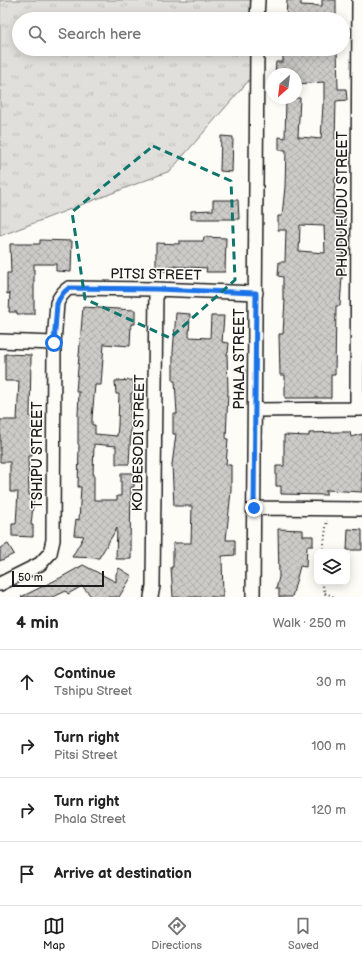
<!DOCTYPE html>
<meta charset="utf-8">
<style>
:root{--surface:#fff;--page:#f2f2f2;--text:#222;--muted:#767676;--line:#e0e0e0;--accent:#1c1c1c}
body{margin:0;font-family:"Balsamiq Sans",sans-serif;background:var(--page);color:var(--text)}
.controls{position:absolute;right:12px;bottom:12px;display:grid;overflow:hidden;border-radius:8px;box-shadow:0 2px 10px #0003}
.controls button{width:36px;height:36px;display:grid;place-items:center;padding:0;border:0;border-bottom:1px solid var(--line);background:var(--surface);color:var(--text);font:20px sans-serif}
.compass{position:absolute;left:266px;top:68px;width:36px;height:36px;border-radius:50%;background:var(--surface);box-shadow:0 2px 10px #0003;rotate:208deg}
.scale{position:absolute;left:12px;bottom:10px;width:92px;box-sizing:border-box;padding-left:4px;border:2px solid #1c1c1c;border-top:0;font-size:11px;line-height:14px;white-space:nowrap;color:#1c1c1c;-webkit-text-stroke:3px #fdfcf7;paint-order:stroke}
.stop{position:absolute;width:12px;height:12px;margin:-9px;border:3px solid #1a73e8;border-radius:50%;background:#fff}
.stop.end{background:#1a73e8;border-color:#fff;box-shadow:0 1px 4px #0008}
.list{margin:0;padding:0;list-style:none}
h2{display:flex;justify-content:space-between;align-items:center;height:52px;margin:0;padding:0 16px;font-size:17px}
h2 small{font-size:13px;font-weight:400;color:var(--muted)}
.list li{display:grid;grid-template-columns:26px 1fr auto;gap:12px;align-items:center;box-sizing:border-box;height:64px;padding:0 16px;border-top:1px solid var(--line)}
.list b{display:block;font-size:15px;white-space:nowrap}
.list p{margin:0;font-size:13px;white-space:nowrap;color:var(--muted)}
.list em{font-size:13px;font-style:normal;color:var(--muted)}
.icon{flex:none;width:22px;height:22px;fill:none;stroke:currentColor;stroke-width:2;stroke-linecap:round;stroke-linejoin:round}
.map{position:relative;flex:none;width:362px;height:597px;overflow:hidden}
.search{position:absolute;background:var(--surface);box-shadow:0 2px 10px #0003;left:12px;right:12px;top:12px;height:44px;display:flex;align-items:center;gap:10px;box-sizing:border-box;padding:0 14px;border-radius:22px;color:var(--muted);font-size:15px}
.sheet{height:308px;background:var(--surface)}
nav{display:flex;justify-content:space-around;align-items:center;box-sizing:border-box;height:56px;border-top:1px solid var(--line);background:var(--surface);font-size:11px;color:var(--muted)}
nav a{display:grid;justify-items:center;gap:2px}
nav .on{color:var(--accent)}
.map>svg:first-child{display:block}
.grass{fill:url(#grass-tufts);stroke:#7e7e7c}
.building{fill:url(#building-cross-hatch);stroke:#1c1c1c;fill-rule:evenodd}
.lines{fill:none;stroke-linecap:round;stroke-linejoin:round}
.minor-casing{stroke:#1c1c1c;stroke-width:16}
.path{stroke:#1c1c1c;stroke-width:2;stroke-dasharray:1 3;stroke-linecap:butt}
.minor{stroke:#fdfcf7;stroke-width:13}
.route{stroke:#1a73e8;stroke-width:5}
.marked{fill:none;stroke:#0f766e;stroke-width:3;stroke-dasharray:8 5;stroke-linejoin:round}
.labels{text-anchor:middle;stroke-width:3;stroke-linejoin:round;paint-order:stroke}
.street-label{font-size:14px;fill:#1c1c1c;stroke:#fdfcf7}
</style>
<div class="map">
<svg width="362" height="597" viewBox="0 0 362 597">
<defs>
<pattern id="grass-tufts" width="24" height="20" patternUnits="userSpaceOnUse"><rect width="24" height="20" fill="#e0dfdb"/><path d="M3 7l-1-3M5 7V3M7 7l1-3M15 17l-1-3M17 17v-4M19 17l1-3" fill="none" stroke="#c0bfbb"/></pattern>
<pattern id="building-cross-hatch" width="8" height="8" patternUnits="userSpaceOnUse"><rect width="8" height="8" fill="#cccbc8"/><path d="M0 0l8 8M0 8l8-8" fill="none" stroke="#afaeab"/></pattern>
</defs>
<rect width="100%" height="100%" fill="#fdfcf7"/>
<filter id="ink" filterUnits="userSpaceOnUse"><feTurbulence type="fractalNoise" baseFrequency=".025" numOctaves="2"/><feDisplacementMap in="SourceGraphic" scale="8" xChannelSelector="R" yChannelSelector="G"/><feConvolveMatrix kernelMatrix="1 2 1 2 8 2 1 2 1" color-interpolation-filters="sRGB"/></filter>
<g filter="url(#ink)">
<path class="grass" d="M0,0h257l1,19h-239v30h239v21l-88,101 -170,65z"/>
<path class="building" d="M287,0h14v5l21,1v-6h14v19h-50z
M283,49h54l1,40h8l1,11 -11,1 -1,38h2v39h-2l-2,36 12,1v12h-2l1,49h-2l-2,30h-4l-1,69h-4v23h-46v-23h-5l-1,-41h4l2,-34h-2v-23l-5,-1 1,-14h6l1,-32h-8v-14h4l3,-29 1,-37h-7v-13l6,1 1,-40h14l-2,39h2l21,2 2,-35h1v-22l-28,2v-10h-21l1,-12h7zM300,225l24,1 1,27 -26,-2z
M221,136l12,1 -1,35 -12,-1z
M213,200h25l1,19h-48v-8l22,-1z
M204,237l22,1 -1,34h-19l1,-4 -37,-2v5h-14v-28l23,1v-3h24z
M40,240l32,1 -1,31 -15,-1v-7h-22v50h-17v-2h-8l1,-19 -3,1v-21h4l-1,-29h30z
M83,307l52,3v14h-4l-1,22 -26,-2 -3,41h-6l-3,33v7h3v9l22,2 1,-10 1,-32h-3l-1,-13 18,-1 1,13h-3v34l-2,37h-13v-18l-22,-2 -1,30h1v26h23v-4h4v-23h13v14h-3l-1,59h1v13h-15l1,-31 -18,30 -27,-1 12,-21 -10,-1 2,-16 3,1 2,-33h-3l1,-42 -1,-1v-29l1,-23h-3z
M176,313l14,1 -1,23 21,1 1,-22h13l-2,26 7,1 -1,10h-1l1,38 -2,48h2l-2,26h5v26l-5,49h9v15l-13,1 1,41h-50l-2,-30h2v-24h18l1,-37h-18l-2,-41 4,-31h-3v-20h4l-2,-33h-2v-29z
M5,354l26,1 -1,62h3l-1,39h-4l1,39 5,1 -3,29h2v12l-21,-1v-12h4l2,-32h-8v-30h-10v-42h17l2,-39h-14z
M337,432h13l1,5 11,-3v58l-36,-2v5l-45,-1v-8h-5v-20h8v-31l25,1v-3z
M278,529l25,1v6h10v10h-6l-1,21 -6,-1 -8,31h-13v-8h-3l3,-12z
M348,529l14,1v20h-15z
M8,544l6,10 -14,7v-13z
M83,565l33,17v-8l3,-6 13,8 -13,21h-27l-10,-11 -14,8 -2,-3 -13,6h-32l39,-19z"/>
<g class="lines">
<defs>
<path id="minor" d="M257,19l1,-19
M0,341l54,2
M357,408l2,-408
M255,410l107,-1
M255,508l107,1
M0,584l40,-20 10,-11 3,-13 1,-197 3,-40c3,-7 6,-11 12,-15l87,1 100,4
M151,597l2,-11 3,-297
M253,597l4,-548"/>
</defs>
<use href="#minor" class="minor-casing"/>
<path class="path" d="M323,552l4,-32
M322,582l4,15
M325,593l10,4"/>
<use href="#minor" class="minor"/>
</g>
</g>
<g class="lines" filter="url(#ink)">
<path class="route" d="M54,343l3,-39c3,-8 6,-12 12,-16l87,1 100,4 -2,215"/>
</g>
<path class="marked" d="M153,146l78,35 4,99 -65,58 -85,-39 -13,-87z"/>
<g class="labels">
<g class="street-label">
<text transform="translate(342 204) rotate(-90)" y="5">PHUDUFUDU STREET</text>
<text transform="translate(156 274) rotate(1)" y="5">PITSI STREET</text>
<text transform="translate(239 359) rotate(-90)" y="5">PHALA STREET</text>
<text transform="translate(138 443) rotate(-89)" y="5">KOLBESODI STREET</text>
<text transform="translate(37 455) rotate(-90)" y="5">TSHIPU STREET</text>
</g>
</g>
</svg>
<div class="controls">
<button><svg class="icon" aria-label="layers" viewBox="0 0 24 24"><path d="M12 4l9 5-9 5-9-5zM3 14l9 5 9-5"/></svg></button>
</div>
<svg class="compass" viewBox="-18 -18 36 36"><path d="M0-13l5 13h-10z" fill="#e53935"/><path d="M0 13l5-13h-10z" fill="#767676"/></svg>
<div class="scale">50 m</div>
<div class="stop" style="left:54px;top:343px"></div>
<div class="stop end" style="left:254px;top:508px"></div>
<div class="search"><svg class="icon" aria-label="search" viewBox="0 0 24 24"><circle cx="10" cy="10" r="6"/><path d="M15 15l6 6"/></svg>Search here</div>
</div>
<section class="sheet">
<h2>4 min<small>Walk · 250 m</small></h2>
<ul class="list">
<li><svg class="icon" aria-label="ahead" viewBox="0 0 24 24"><path d="M12 20V5M6 11l6-6 6 6"/></svg><div><b>Continue</b><p>Tshipu Street</p></div><em>30 m</em></li>
<li><svg class="icon" aria-label="right" viewBox="0 0 24 24"><path d="M7 20v-9h11M14 6l5 5-5 5"/></svg><div><b>Turn right</b><p>Pitsi Street</p></div><em>100 m</em></li>
<li><svg class="icon" aria-label="right" viewBox="0 0 24 24"><path d="M7 20v-9h11M14 6l5 5-5 5"/></svg><div><b>Turn right</b><p>Phala Street</p></div><em>120 m</em></li>
<li><svg class="icon" aria-label="arrive" viewBox="0 0 24 24"><path d="M6 21V4h12l-3 4 3 4H6"/></svg><div><b>Arrive at destination</b></div></li>
</ul>
</section>
<nav>
<a class="on"><svg class="icon" aria-label="map" viewBox="0 0 24 24"><path d="M3 6l6-2 6 2 6-2v14l-6 2-6-2-6 2zM9 4v14M15 6v14"/></svg>Map</a>
<a><svg class="icon" aria-label="directions" viewBox="0 0 24 24"><path d="M12 3l9 9-9 9-9-9zM9 14v-3h6M13 9l2 2-2 2"/></svg>Directions</a>
<a><svg class="icon" aria-label="saved" viewBox="0 0 24 24"><path d="M7 4h10v16l-5-4-5 4z"/></svg>Saved</a>
</nav>
